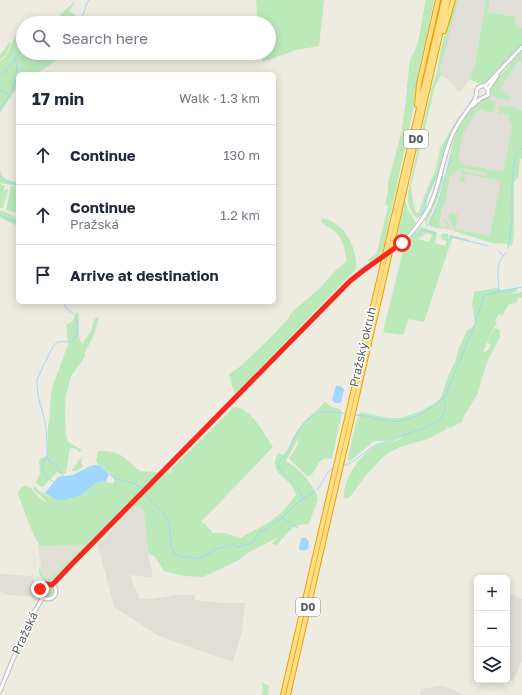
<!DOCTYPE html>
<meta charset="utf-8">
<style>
:root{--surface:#fff;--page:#f2f2f3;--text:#1f2937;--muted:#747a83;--line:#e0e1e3}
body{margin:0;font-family:"Golos Text",sans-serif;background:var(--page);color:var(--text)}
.controls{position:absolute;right:12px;bottom:12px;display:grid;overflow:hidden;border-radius:6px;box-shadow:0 2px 10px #0003}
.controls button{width:36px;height:36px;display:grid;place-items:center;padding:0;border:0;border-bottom:1px solid var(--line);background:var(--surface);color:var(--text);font:20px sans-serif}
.stop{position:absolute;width:12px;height:12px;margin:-9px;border:3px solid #fa281a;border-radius:50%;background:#fff}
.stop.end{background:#fa281a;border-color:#fff;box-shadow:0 1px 4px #0008}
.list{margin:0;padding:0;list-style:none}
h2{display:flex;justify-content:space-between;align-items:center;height:52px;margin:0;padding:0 16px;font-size:17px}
h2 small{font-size:13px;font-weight:400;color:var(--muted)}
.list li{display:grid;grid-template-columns:26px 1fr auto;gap:12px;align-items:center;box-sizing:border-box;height:60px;padding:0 16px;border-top:1px solid var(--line)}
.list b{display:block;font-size:15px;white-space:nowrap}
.list p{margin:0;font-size:13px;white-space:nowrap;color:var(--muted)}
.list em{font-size:13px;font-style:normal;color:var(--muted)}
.icon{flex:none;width:22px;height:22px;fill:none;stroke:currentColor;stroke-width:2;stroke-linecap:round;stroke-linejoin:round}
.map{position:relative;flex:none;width:522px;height:695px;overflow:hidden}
.search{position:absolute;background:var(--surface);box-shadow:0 2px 10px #0003;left:16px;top:16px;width:260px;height:44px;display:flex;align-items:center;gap:10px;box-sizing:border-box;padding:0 14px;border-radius:22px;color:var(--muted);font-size:15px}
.panel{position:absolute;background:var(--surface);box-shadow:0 2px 10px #0003;left:16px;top:72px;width:260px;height:232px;border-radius:6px}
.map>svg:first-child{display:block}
.industrial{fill:#e1ded8}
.green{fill:#bbe9ba;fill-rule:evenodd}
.water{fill:#9fd7ff}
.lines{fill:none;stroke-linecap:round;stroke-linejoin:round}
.stream{stroke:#9fd7ff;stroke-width:1}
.secondary-casing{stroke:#b9bdc4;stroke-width:5}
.motorway-casing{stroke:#eea000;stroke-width:6}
.secondary{stroke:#fff;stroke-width:3}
.motorway{stroke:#ffde86;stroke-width:4}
.secondary-bridge-casing{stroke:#b9bdc4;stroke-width:5;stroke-linecap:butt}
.secondary-bridge{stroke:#fff;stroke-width:3}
.route{stroke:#fa281a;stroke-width:5}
.labels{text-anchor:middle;stroke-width:3;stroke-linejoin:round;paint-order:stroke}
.shield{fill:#fff;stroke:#8b8e92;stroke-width:1}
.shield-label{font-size:11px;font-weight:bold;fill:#595e63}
.street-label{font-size:12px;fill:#595e63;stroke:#fff}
</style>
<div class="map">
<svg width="522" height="695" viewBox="0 0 522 695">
<rect width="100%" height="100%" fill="#eeebe0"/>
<path class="industrial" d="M458,0h28l-11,65 -5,14 -9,12 -4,-1 -7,-9 -9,-6 -1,-5z
M490,0h32v33l-46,46z
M522,51v93l-28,97 -64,-16 8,-19 13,-44 3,-22 25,-38z
M140,506l4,6 4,39 5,27 -22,-3 2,10 5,8 1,6h13l23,-4h20v5l28,3h22l-3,28 -9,31 -74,-26 -45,-29 -16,-62 35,-38z
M32,542l3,15 -2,20 3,11v9l-28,-2 -8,-4v-17l30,2 3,-1 1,-17z
M38,544l45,1 -27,29 -6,5h-4l-4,-5z
M508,593l14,6v62l-9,20 -6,-2z
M439,686l10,2 16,7h-45l1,-6z"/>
<path class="green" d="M76,0l-7,11 10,7 -7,5h-18l-1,-1z
M256,0h68l-5,46 -23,4 -33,12 -2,-3 -1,-6h9v-30h-11z
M426,0h8l-9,46 -5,17 -8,52 -30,139 -12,8 -3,-2 8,-5 2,-3 11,-46 -3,-2 3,-13v-8l13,-49 4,-27 5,-48c10,-11 12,-44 16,-59z
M455,0h3l-18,70 1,5 -6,11 -24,100 2,17 3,10 3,-1 6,-18 11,-25 4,-21 19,-32 1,2 -10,17 -11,37 -12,27c1,7 -3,17 -10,19 -8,-6 -10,-17 -9,-26l24,-106c6,-12 6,-24 9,-37 4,-16 9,-33 14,-49z
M486,0h4l-2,12 28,5 -1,7h1v3l5,1 1,-1v17l-37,40 -8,-1 -7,-4 5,-14z
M23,31v22h40l2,5 -3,-1 -10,6 -15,11h-19v12l-18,27v-52c13,-6 9,-26 23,-30z
M10,42l1,1 -5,12 -6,5v-5z
M522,50v11l-3,-1 -19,29 11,8 -2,3 -11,-1 -2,-1v-2l-1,1 -5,-4v-6z
M487,98l8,4v7c-4,6 -9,2 -12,0l-5,2 -2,2 -13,21 -5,26 4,4 41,8 10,-48 -5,-1 2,-1 -1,-2 1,-5 -9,-2 -1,2 -2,-1 1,-8 15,1 8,4v47l-2,2 -2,18 -4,3v55l-2,9 -4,1 -2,-2 -11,-1v1l-41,-13 -1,-5 -3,-4 2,-2 -5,-2 3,-2 -1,-1 1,-2 8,1 -3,15 35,7 11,-55 -35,-7 -2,8 -4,-1 1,-6 2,1 1,-2 -3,-1v-5l-11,8 -6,31h-2l-3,18h2l-1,2 7,1v-4h-2l1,-2 -1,-1h-2l2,-2 4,6v3l-2,1 -13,-1 -6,-4 13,-30 10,-42c0,-17 18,-49 36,-54zM463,168l24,5 -1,3 -23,-5z
M0,169l1,5 4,5 13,4v3l-18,-3z
M442,176l2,1 -6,21 -11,24 2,5 -3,-2 -1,-5 10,-21z
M0,184l5,2 -2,7 3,-4 2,1 -5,18h-3z
M11,186l7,1v26l-12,-3z
M405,200l3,10 8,13 -9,13 -12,9z
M0,211l6,1 12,7v7l-18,-8z
M322,218c22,4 36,30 34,51l-121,125 -3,-8 -3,-12 12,-8 29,-28 19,-20 2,-5 3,-3 26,-22 15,-17 11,-9c1,-9 -4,-24 -11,-31 -4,-3 -10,-5 -14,-9z
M421,227l15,5 1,2 -2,9 10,3 2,-5 -6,-2 1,-2h-3l3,-3h6v5l2,-4 19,5 -1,2 -15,-4 -1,1 -28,83 -15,-3 -6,16 -20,-3 20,-81 -1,-1 3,-3 -2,-3zM427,233l5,2 -3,7 -11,-3z
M496,288l5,2 15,-2 1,3 -7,3 12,-2v6l-4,-1 -1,6 -8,1 -7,12 -3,-2 -4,6 2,2 -10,20 -4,10 4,-1 4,-6 -4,-3 8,-14 5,2v7l-13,25 -10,33 -13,21 -2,6 -12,6 -4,-2 1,3 -2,1 -15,8 -30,9 -15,8 -17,18 -11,14 -5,8 -4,3h-4c-2,-18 17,-45 33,-53 5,-3 10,-2 15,-3 4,-1 8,-3 11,-5h-4l-10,4h-15l-24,20 -2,-1v-3l9,-38 3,-2 -3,-1 4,-4 27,6h12l19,-6 16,-9 6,-5 6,-20 8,-16 4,-14 8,-18 6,-3 2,-4 -3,-19 2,-12z
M76,312l3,2v24l3,6 9,-13 3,-11 4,-3v6l-6,16 -7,13v4l-3,5 -11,15 -5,19 -1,17 1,23 2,7 14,8 -3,2 -2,-3 -7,-1 -4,24 -2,3 -7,-3 -14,15 -4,-1 -3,-4 4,-9 -1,-12 3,-3 5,-1 1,-30 2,-10v-9l1,-14 3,-12 14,-37 -2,-20 7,-4z
M325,402l7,5 8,2 2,3 -10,47c-16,-3 -13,9 -22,17h-3l-18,-17 8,-13 2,-9 -13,24c12,6 28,23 32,38l-9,25c-4,0 -9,1 -13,2 -6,2 -15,15 -20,20l-4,-3 6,-6 -32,17 -7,6 -36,17 -19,-1 -20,-5 -8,-13 -3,-3 -2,1 -3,-5 -4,-39 -4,-6 -7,1c9,-11 22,-29 35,-35l2,2 3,-7 60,-59 3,-1c17,3 28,27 37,40l-72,75 4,2 8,9h11l17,5c8,-6 17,-9 25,-14 13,-8 23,-18 30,-30 -2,-3 -3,-6 -5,-9 -10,-11 -23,-16 -12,-33l1,2 4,1c6,-9 9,-20 16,-28 7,-10 17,-16 25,-25z
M98,451c24,0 25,6 42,20l15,1 4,1 -105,106c-10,6 -18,-4 -14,-13 1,7 2,12 10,13l34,-34 -43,1c-8,-7 -18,-40 -23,-52 1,-6 6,-11 12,-6 3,1 4,5 7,7 3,4 7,6 11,8l-15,-14 2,-3 4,5 17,9h9l31,-17 10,-2 3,2h5v-5l-11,-11 -5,-2 -2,-4z
M82,456l-1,7 3,3 -7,5h-4l-1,-1z
M42 591a6 6 0 1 1 12 0a6 6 0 1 1-12 0Z
M261,682l8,4 -1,9h-6l1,-9z"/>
<path class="water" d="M336,386h4l4,3 -3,13 -1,1h-5l-3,-3z
M96,465l5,1 8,8 -3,7 -10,2 -15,12 -16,5h-9l-11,-7 13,-16 15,-2 17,-9z
M306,538l3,4 -1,7 -6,2 -3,-2c0,-3 1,-8 3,-11z"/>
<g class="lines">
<path class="stream" d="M72,23l11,-8 3,-10 3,-5
M0,75l7,-5 12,-17 4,-3
M0,90l8,5
M0,109c12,-18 21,-28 15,-50
M0,176l5,5 13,4
M0,215l18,8
M419,216l4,-4 3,-13 9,-22
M432,218l6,-14 13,-49
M431,226v-9
M432,232l4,1
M443,234l4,1
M416,236l7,-6 9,2
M450,236l38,10
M508,248c2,-9 3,-19 4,-28 1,-17 -4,-61 10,-72
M499,251l3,4
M495,293l27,-6
M354,415c13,0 21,4 33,6 21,3 42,-10 57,-23
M47,456c0,-9 0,-19 -1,-28 -2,-16 -10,-31 -9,-48 1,-3 16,-35 18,-36 10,-8 19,7 22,-13 0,-4 0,-12 -2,-15 -4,-6 -8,-4 -12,-14
M46,457c-6,14 -3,18 8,25
M47,457l2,4 8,5 6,11
M343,466c12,-3 21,-15 33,-21 5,-3 10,-2 15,-4 6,-2 12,-6 19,-8 19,-7 39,-10 34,-35l30,-71 10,-32 11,-2 4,-3c-1,-13 -4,-28 7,-37
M110,475c10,7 21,5 32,13
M317,490c6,-6 8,-18 16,-22
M145,494l19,20 5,10 2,23 3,6 6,3 20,3 16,-10 8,-2 8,-4 5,4 16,-4 5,-10 10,-5 17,-13 12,-12 17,-11
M302,500l1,-3 -2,-5 -22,-24c-2,-8 4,-9 8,-15 4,-7 7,-15 11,-22 14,-21 27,-21 49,-17
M282,518l16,10"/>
<defs>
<path id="secondary" d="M488,89l9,-13
M472,106l8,-7 8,-4v-5l-3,-4
M402,243c11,-11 21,-23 28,-37 10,-22 12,-46 21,-68 5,-14 15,-25 23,-37 6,-10 -3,-13 12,-16l36,-38
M40 591a8 8 0 1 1 16 0a8 8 0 1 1-16 0Z
M53,585l19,-21 278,-283 22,-17
M0,691l27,-66 16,-28"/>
<path id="motorway" d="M444,31l9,-31
M417,105l2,-21 19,-84
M283,695l161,-695
M288,695l160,-695"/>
</defs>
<use href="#secondary" class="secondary-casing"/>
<use href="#motorway" class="motorway-casing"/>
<use href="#secondary" class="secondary"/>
<use href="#motorway" class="motorway"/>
<defs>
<path id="secondary-bridge" d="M372,264l30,-21"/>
</defs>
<use href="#secondary-bridge" class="secondary-bridge-casing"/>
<use href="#secondary-bridge" class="secondary-bridge"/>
</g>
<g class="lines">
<path class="route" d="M40,589l2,-4 4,-1 6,1 20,-21 278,-283 14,-11 38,-27"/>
</g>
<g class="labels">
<g class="shield">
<rect x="404" y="130" width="24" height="18" rx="3"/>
<rect x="296" y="598" width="24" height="18" rx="3"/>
</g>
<g class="shield-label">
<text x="416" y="143">D0</text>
<text x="308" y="611">D0</text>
</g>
<g class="street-label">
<text transform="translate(363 347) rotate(-77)" y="4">Pražský okruh</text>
<text transform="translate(25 633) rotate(-65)" y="4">Pražská</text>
</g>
</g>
</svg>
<div class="controls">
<button>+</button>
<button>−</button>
<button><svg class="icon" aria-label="layers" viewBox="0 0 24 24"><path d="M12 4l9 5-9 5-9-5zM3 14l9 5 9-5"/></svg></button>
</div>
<div class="stop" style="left:402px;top:243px"></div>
<div class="stop end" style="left:40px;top:589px"></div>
<div class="search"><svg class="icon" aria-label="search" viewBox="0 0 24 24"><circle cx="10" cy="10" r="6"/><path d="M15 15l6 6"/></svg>Search here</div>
<section class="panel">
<h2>17 min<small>Walk · 1.3 km</small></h2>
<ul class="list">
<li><svg class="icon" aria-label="ahead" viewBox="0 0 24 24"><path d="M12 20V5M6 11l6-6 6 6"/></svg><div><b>Continue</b></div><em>130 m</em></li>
<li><svg class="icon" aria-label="ahead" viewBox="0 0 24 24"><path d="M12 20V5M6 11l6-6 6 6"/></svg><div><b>Continue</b><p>Pražská</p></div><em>1.2 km</em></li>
<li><svg class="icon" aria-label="arrive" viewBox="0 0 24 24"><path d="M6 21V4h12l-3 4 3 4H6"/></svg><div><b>Arrive at destination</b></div></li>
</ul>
</section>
</div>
